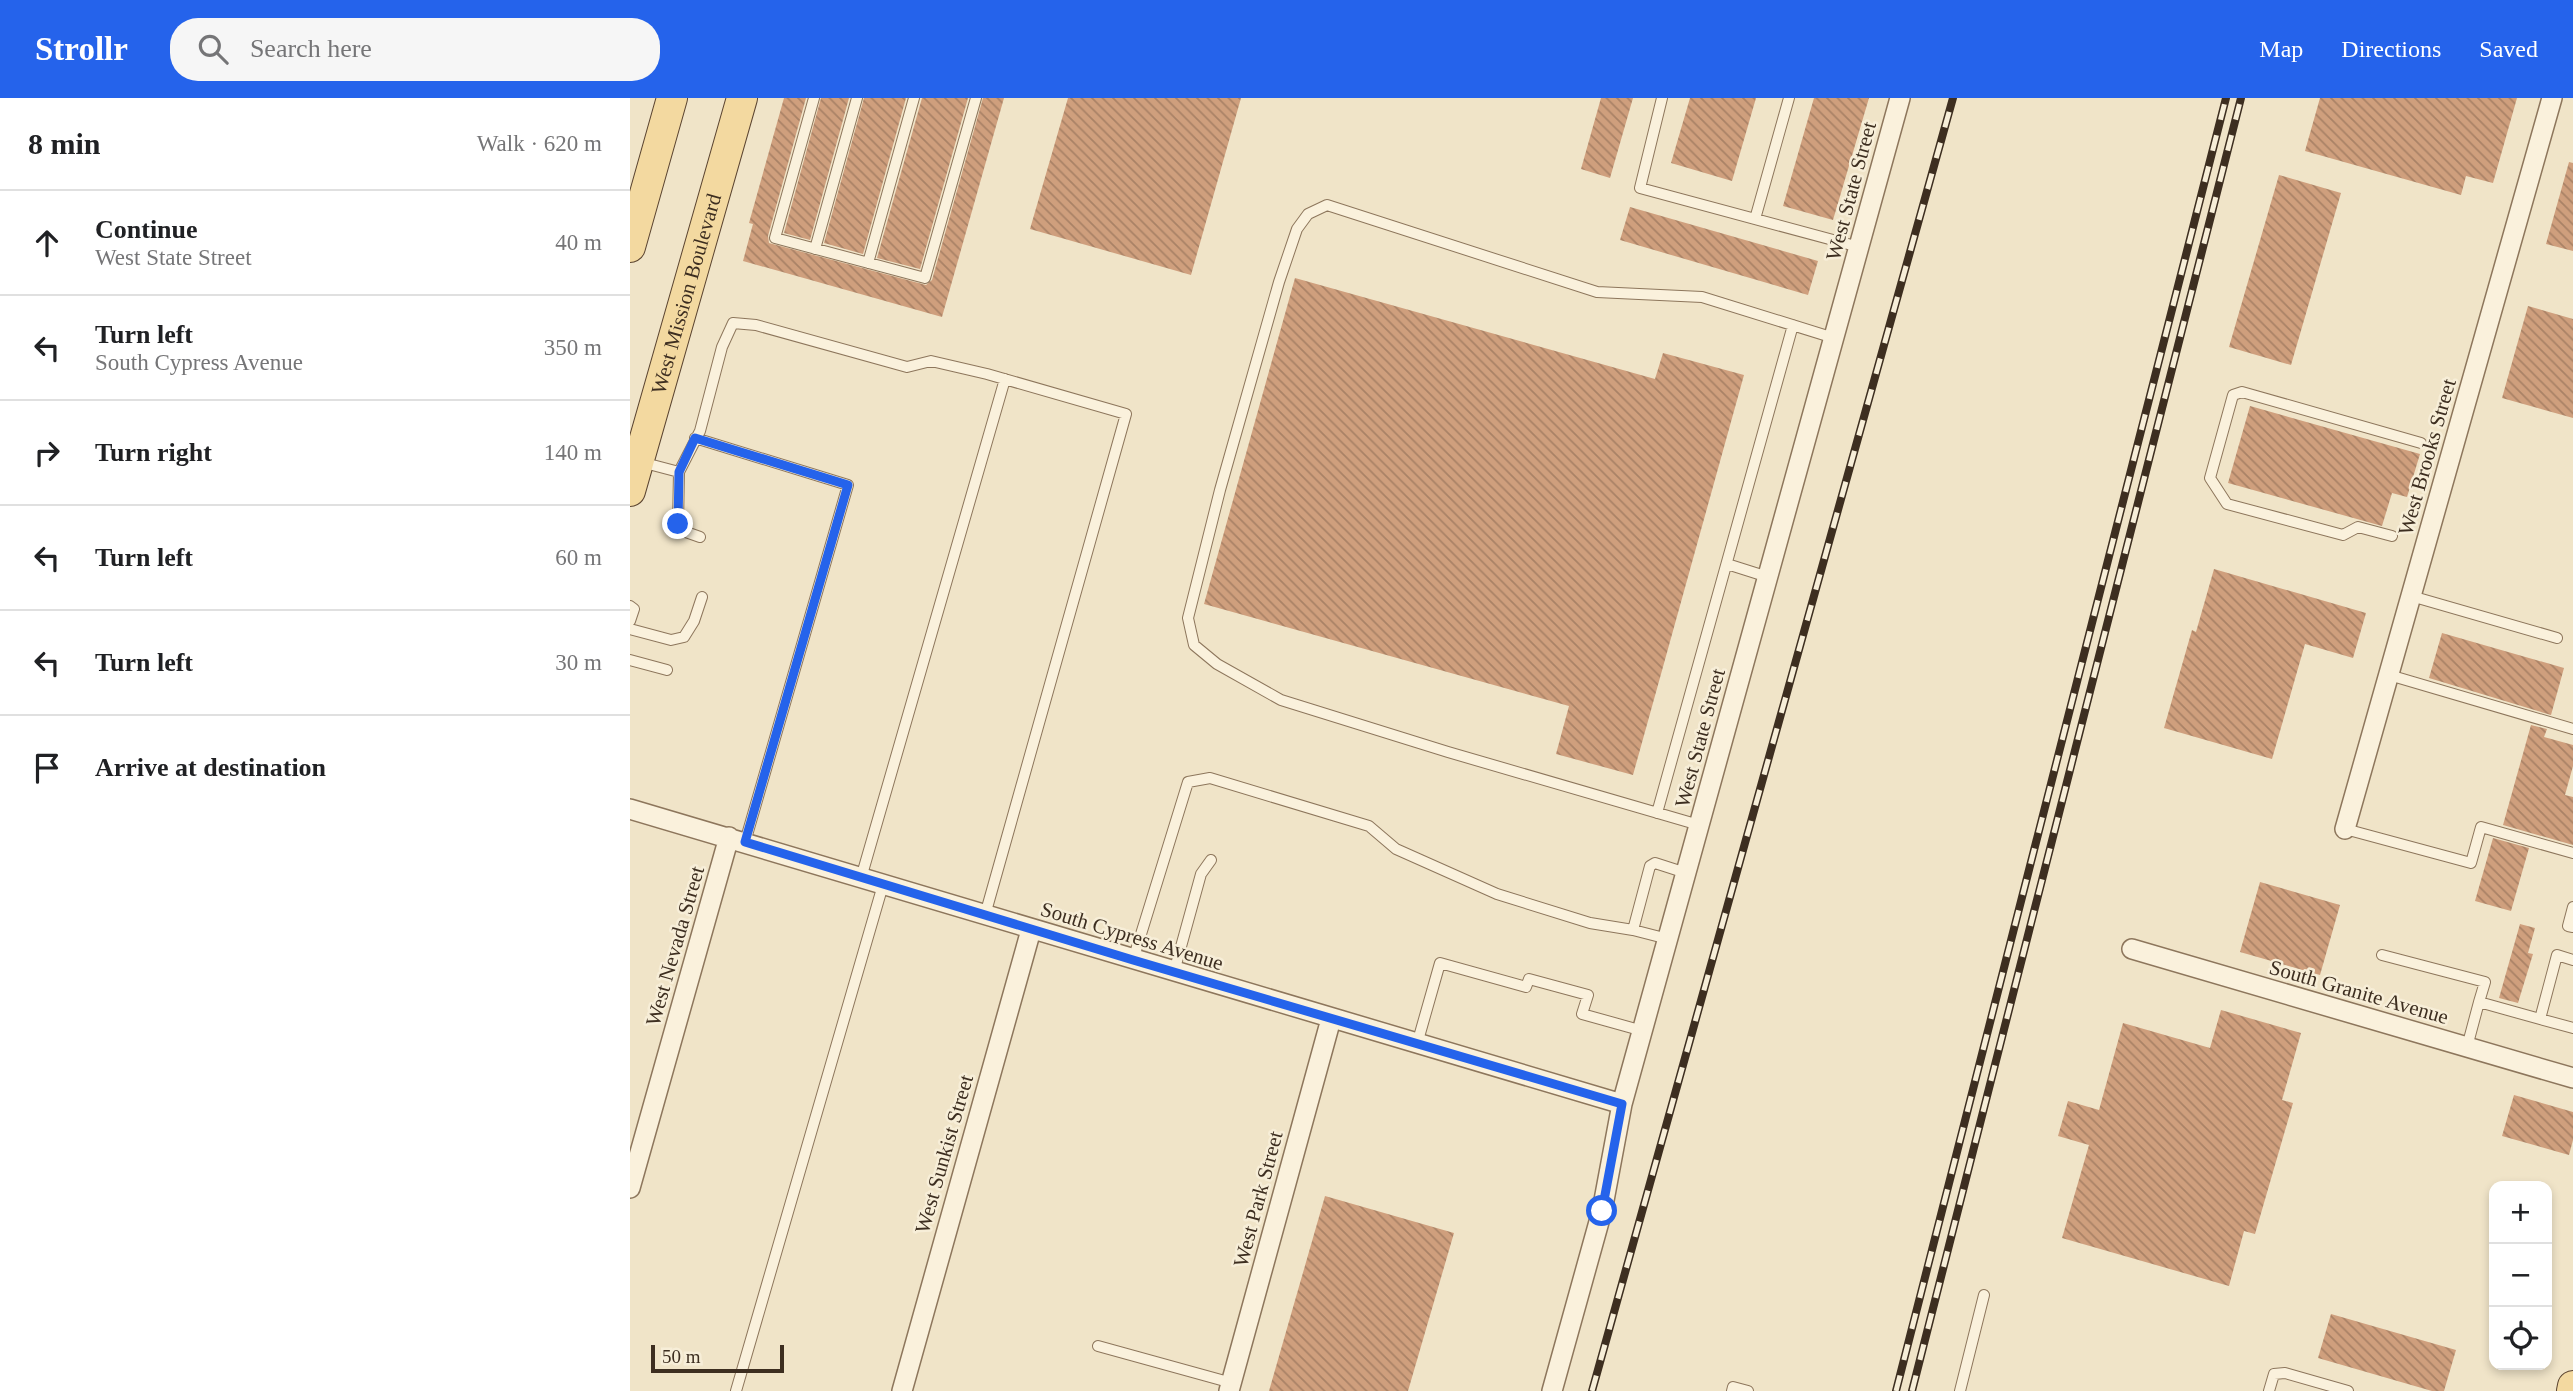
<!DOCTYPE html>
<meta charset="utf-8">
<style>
:root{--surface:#fff;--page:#f6f6f6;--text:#202124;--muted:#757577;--line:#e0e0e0;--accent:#2563eb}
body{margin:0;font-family:"Times New Roman",serif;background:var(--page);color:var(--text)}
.controls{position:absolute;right:21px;bottom:21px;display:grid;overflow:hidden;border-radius:14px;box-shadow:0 4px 10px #0003}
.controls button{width:63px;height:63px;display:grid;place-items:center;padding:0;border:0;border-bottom:2px solid var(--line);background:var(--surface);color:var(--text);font:35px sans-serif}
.scale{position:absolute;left:21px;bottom:18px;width:133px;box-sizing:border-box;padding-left:7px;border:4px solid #3d2e20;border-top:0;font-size:19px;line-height:24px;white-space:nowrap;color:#3d2e20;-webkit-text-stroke:5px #f7eed8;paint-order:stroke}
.stop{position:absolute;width:21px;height:21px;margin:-16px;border:5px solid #2563eb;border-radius:50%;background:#fff}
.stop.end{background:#2563eb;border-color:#fff;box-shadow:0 2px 7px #0008}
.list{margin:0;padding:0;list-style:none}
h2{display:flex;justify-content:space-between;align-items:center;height:91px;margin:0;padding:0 28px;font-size:30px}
h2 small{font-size:23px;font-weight:400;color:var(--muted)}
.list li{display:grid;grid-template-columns:46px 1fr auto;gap:21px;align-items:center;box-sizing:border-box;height:105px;padding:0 28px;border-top:2px solid var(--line)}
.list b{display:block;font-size:26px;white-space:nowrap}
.list p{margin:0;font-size:23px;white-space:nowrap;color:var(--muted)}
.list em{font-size:23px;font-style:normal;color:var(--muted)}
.icon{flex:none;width:38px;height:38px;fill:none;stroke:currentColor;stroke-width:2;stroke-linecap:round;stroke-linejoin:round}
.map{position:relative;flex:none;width:1943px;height:1293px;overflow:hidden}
header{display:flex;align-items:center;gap:42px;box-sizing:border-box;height:98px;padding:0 35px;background:var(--accent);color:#fff}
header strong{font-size:33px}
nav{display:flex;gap:38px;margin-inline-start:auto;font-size:24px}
.search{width:490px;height:63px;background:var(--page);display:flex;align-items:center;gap:18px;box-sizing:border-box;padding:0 24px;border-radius:28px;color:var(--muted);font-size:26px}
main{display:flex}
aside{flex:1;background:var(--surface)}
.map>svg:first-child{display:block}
.building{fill:url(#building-back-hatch)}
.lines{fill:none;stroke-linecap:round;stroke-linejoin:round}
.lane-casing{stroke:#8d765c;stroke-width:12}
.street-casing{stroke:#8d765c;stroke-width:22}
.primary-casing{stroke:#5b4430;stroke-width:32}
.lane{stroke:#faf1dc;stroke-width:10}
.street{stroke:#faf1dc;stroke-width:19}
.primary{stroke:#f3d9a0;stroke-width:30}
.rail-casing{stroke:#3d2e20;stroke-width:8}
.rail{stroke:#f7eed8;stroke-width:5;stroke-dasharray:16;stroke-linecap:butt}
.route{stroke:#2563eb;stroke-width:9}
.labels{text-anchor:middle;stroke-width:5;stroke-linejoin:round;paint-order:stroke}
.street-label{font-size:21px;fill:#3d2e20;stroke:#f7eed8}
</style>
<header>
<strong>Strollr</strong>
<div class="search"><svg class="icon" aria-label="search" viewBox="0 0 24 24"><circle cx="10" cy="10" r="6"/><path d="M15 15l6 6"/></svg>Search here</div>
<nav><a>Map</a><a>Directions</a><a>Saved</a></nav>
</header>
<main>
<aside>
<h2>8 min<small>Walk · 620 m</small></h2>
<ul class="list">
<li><svg class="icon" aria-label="ahead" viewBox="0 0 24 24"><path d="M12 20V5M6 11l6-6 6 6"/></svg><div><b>Continue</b><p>West State Street</p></div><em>40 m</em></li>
<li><svg class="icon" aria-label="left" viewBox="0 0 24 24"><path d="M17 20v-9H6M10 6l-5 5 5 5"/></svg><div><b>Turn left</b><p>South Cypress Avenue</p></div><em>350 m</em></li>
<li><svg class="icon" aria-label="right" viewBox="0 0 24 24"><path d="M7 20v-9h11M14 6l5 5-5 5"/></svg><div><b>Turn right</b></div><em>140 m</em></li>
<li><svg class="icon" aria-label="left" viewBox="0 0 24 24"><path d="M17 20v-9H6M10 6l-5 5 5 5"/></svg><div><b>Turn left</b></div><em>60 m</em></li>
<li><svg class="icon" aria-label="left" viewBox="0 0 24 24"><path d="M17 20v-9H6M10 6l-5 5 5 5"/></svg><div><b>Turn left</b></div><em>30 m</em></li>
<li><svg class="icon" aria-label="arrive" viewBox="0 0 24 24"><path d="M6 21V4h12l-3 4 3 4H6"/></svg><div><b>Arrive at destination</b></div></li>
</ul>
</aside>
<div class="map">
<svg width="1943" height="1293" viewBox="0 0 1943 1293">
<defs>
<pattern id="building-back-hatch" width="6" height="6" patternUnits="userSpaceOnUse" patternTransform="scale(1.75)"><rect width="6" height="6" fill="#cf9f7d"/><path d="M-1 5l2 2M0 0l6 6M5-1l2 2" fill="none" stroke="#a98266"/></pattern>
</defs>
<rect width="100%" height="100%" fill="#f0e4c8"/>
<path class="building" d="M154,0h22l-38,138 1,7 157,42 6,-5 51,-182h21l-62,219 -199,-56 10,-37 -4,-1z
M191,0h28l-39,142 -26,-7z
M234,0h42l-43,156 -39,-11z
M292,0h46l-48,171 -43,-11z
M438,0h173l-50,177 -161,-46z
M971,0h32l-23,80 -29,-9z
M1060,0h66l-24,83 -61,-18z
M1184,0h55l-36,122 -50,-14z
M1690,0h197l-24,85 -27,-7 -5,19 -156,-44z
M1939,64l4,1v88l-27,-7z
M1649,77l62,18 -50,172 -62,-18z
M1000,109l188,54 -10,34 -188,-55z
M665,180l360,101 8,-26 81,22 -111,400 -77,-21 13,-48 -365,-102z
M1898,208l45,13v99l-71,-20z
M1620,308l170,48 -13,43 -15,-4 -10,33 -154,-43z
M1584,471l152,44 -13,45 -48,-14 -33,115 -108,-31 28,-98 4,2z
M1812,535l122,35 -13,47 -122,-37z
M1901,627l16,4 -3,8 29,8v21l-8,29 8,2v48l-70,-20z
M1863,740l36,10 -18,63 -36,-10z
M1630,784l80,23 -20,70 -80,-23z
M1890,826l15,4 -7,25 5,1 -15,49 -19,-5z
M1591,912l80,23 -19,67 11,3 -38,131 -11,-3 -15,55 -167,-48 27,-93 -31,-9 10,-35 31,9 24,-87 87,25z
M1884,997l59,17v28l-4,15 -67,-19z
M695,1098l129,37 -46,158h-139z
M1701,1216l125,36 -12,41h-12l-114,-33z"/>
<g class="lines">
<defs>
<path id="lane" d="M184,0l-39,140 150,40 51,-180
M1032,0l-22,90 219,59
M1125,121l34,-121
M185,151l42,-151
M238,165l46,-165
M65,340l153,47 -103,357
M11,364l38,10 21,-41 22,-84 11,-24 23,2 151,42 24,-6 56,13 139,40 -141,501
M49,374l-1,52 5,7 17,6
M1762,438l-34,-9 -15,8 -116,-31 -17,-26 23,-83 9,-3 179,51
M1097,466l41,13
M1781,498l146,42
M0,508l4,3 -4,12
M0,531l41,11 13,-3 10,-16 8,-24
M0,562l37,10
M1759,577l184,54
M1027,715l136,-488
M1069,727l-251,-73 -167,-52 -64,-36 -23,-19 -6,-27 32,-128 59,-208 18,-53 11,-15 19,-9 270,87 105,5 132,41
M1715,731l126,34 10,-36 92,26
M231,780l144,-499
M1943,809l-5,19 5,1
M1038,841l-35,-9 17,-64 5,-3 31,10
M1752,857l103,27 -6,20
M503,862l55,-178 22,-4 159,48 27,23 101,45 93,29 43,7
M544,874l27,-98 10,-14
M1910,921l33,9
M787,946l23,-81 86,24 3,-8 59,16 -6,19 61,17
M1837,949l12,-45 61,17 17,-64 16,5
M468,1248l134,37
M106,1293l147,-506
M1102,1293l1,-4 15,4
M1330,1293l24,-96
M1639,1293l5,-17 11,-1 63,18"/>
<path id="street" d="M0,711l992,295
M1715,731l207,-731
M1502,851l441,129
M0,1090l99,-351
M272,1293l129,-461
M599,1293l102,-372
M922,1293l50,-180 20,-107 278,-1006"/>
<g id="primary">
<path d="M0,149l42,-149"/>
<path id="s1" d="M0,393l112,-393"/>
<path d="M1942,1293l1,-5"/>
</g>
</defs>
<use href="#lane" class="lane-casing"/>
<use href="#street" class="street-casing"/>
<use href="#primary" class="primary-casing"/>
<use href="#lane" class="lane"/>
<use href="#street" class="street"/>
<use href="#primary" class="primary"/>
<defs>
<path id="rail" d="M962,1293l361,-1293
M1266,1293l330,-1293
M1282,1293l329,-1293"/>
</defs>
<use href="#rail" class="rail-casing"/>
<use href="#rail" class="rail"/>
</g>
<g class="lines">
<path class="route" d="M48,426l1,-52 16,-34 153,47 -103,357 388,118 489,144 -20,107"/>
</g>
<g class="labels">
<g class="street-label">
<text transform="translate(1221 93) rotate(-75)" y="7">West State Street</text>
<text dy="7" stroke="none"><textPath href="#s1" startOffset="205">West Mission Boulevard</textPath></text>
<text transform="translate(1797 359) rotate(-74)" y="7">West Brooks Street</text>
<text transform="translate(1070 640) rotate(-75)" y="7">West State Street</text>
<text transform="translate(502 838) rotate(17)" y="7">South Cypress Avenue</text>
<text transform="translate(45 848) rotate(-74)" y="7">West Nevada Street</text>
<text transform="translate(1729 894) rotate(16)" y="7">South Granite Avenue</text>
<text transform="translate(314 1056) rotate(-74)" y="7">West Sunkist Street</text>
<text transform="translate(628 1101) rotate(-75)" y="7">West Park Street</text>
</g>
</g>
</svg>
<div class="controls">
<button>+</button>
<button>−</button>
<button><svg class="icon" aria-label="locate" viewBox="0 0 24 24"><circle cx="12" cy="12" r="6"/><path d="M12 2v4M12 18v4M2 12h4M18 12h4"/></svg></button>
</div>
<div class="scale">50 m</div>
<div class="stop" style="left:972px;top:1113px"></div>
<div class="stop end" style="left:48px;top:426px"></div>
</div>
</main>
